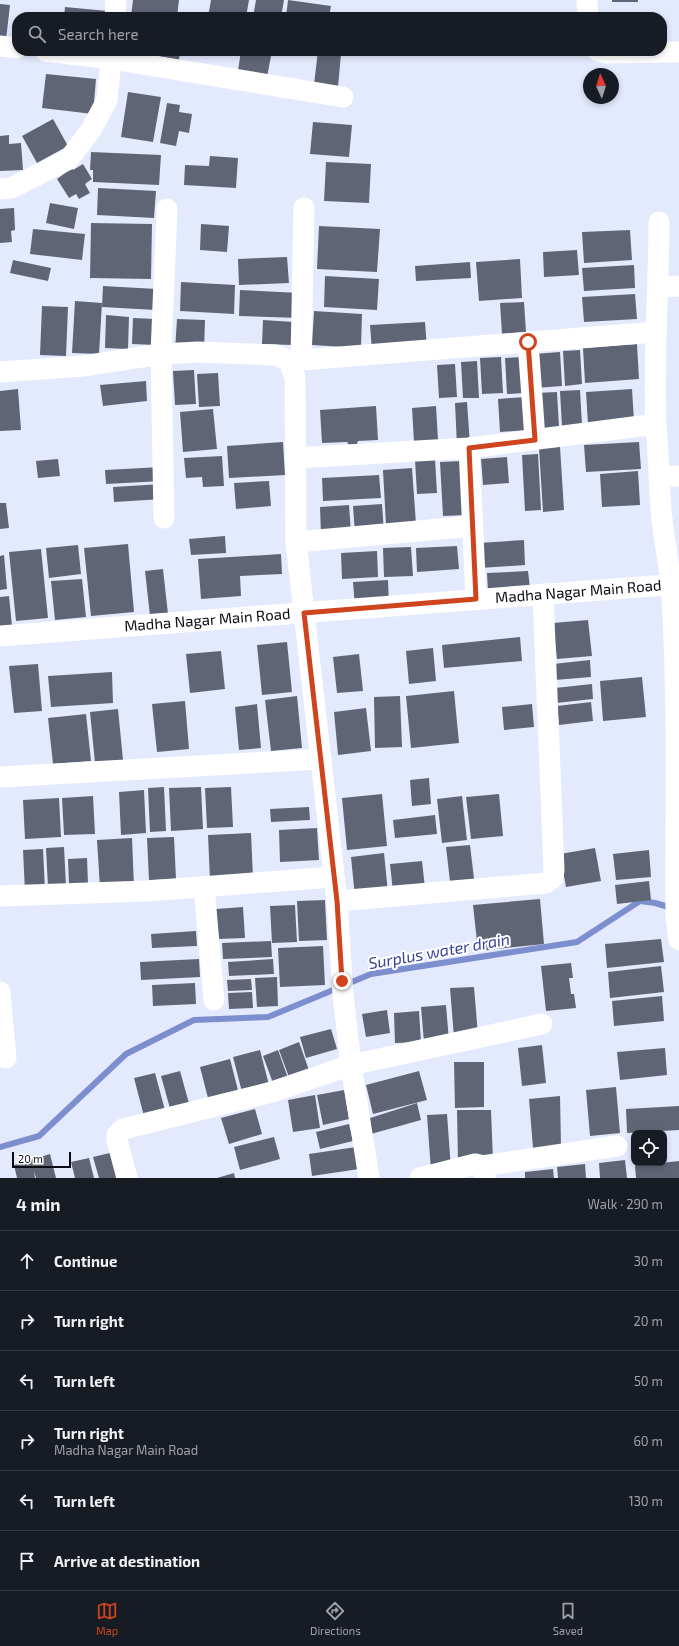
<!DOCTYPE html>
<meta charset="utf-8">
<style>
:root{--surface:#171b24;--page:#20242c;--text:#f1f3f6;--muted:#9ea1a6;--line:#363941;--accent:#ce451d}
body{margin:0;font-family:"Exo 2",sans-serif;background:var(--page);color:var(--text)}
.controls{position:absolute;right:12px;bottom:12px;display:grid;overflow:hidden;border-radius:8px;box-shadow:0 2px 6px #0003}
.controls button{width:36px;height:36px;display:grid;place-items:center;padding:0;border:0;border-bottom:1px solid var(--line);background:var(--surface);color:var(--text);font:20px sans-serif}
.compass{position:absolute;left:583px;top:68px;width:36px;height:36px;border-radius:50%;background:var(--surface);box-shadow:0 2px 6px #0003;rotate:356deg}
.scale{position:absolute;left:12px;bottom:10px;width:59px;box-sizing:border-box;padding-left:4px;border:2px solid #0b0c13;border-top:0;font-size:11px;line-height:14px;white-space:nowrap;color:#0b0c13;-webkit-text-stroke:3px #fff;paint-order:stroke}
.stop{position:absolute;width:12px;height:12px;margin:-9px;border:3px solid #ce451d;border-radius:50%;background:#fff}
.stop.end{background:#ce451d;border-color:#fff;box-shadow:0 1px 4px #0008}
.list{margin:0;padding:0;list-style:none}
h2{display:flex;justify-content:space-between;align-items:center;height:52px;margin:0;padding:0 16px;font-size:17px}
h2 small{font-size:13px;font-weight:400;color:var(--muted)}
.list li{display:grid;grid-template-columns:26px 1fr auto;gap:12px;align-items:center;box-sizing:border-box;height:60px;padding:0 16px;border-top:1px solid var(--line)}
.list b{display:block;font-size:15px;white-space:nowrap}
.list p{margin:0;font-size:13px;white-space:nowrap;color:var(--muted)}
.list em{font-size:13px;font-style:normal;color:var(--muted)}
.icon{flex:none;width:22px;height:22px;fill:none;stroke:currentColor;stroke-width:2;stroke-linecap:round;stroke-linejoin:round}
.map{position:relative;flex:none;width:679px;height:1178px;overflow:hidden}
.search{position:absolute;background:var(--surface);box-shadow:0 2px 6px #0003;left:12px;right:12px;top:12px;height:44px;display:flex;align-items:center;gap:10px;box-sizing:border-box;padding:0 14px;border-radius:16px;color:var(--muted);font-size:15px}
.sheet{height:412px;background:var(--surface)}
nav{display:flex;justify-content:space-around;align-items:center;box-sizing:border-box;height:56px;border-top:1px solid var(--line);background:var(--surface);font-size:11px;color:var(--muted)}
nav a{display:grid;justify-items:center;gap:2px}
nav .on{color:var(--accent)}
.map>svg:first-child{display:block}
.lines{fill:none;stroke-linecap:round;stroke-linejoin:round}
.stream{stroke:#7d8ecf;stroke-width:6}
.building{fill:#606576}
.minor{stroke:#fff;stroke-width:21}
.route{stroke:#ce451d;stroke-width:5}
.labels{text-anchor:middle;stroke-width:4;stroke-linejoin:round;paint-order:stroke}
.street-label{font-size:15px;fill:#0b0c13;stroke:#fff}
.water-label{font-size:16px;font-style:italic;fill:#364492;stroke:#fff}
</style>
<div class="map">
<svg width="679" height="1178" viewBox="0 0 679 1178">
<rect width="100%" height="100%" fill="#e4eafe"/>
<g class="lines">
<path class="stream" d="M347,984l24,-10 206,-32 63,-41 15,2 17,5
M0,1147l39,-11 87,-82 68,-34 74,-3 70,-29"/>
</g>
<path class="building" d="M133,0h46l-2,17 -46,-1z
M211,0h38l-3,17h-38z
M256,0h28l-3,17h-28z
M288,0l43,6 -2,11h-43z
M612,0h26v2h-26z
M0,4l10,1 -4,35 -6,-1z
M65,7l42,4 -1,6h-42z
M642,14v3h-39v-2z
M128,51h52l-1,9z
M241,51h31l-6,31 -29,-5z
M318,51l23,3 -3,33 -24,-3z
M46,74l50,5 -3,35 -51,-6z
M128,92l33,5 -8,45 -32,-5z
M167,103l13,2 -1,7 13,2 -3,19 -10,-2 -3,15 -16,-3z
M53,119l15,27 -31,17 -15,-27z
M313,122l39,3 -3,32 -39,-3z
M9,135v9l12,-1 2,27 -23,1v-35z
M91,152l70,3 -2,30 -66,-3v-12h-3z
M210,156l28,2 -2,30 -52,-3 1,-20 24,1z
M326,162l45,2 -2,39 -45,-2z
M83,164l9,15 -7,5 5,9 -11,6 -3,-5 -7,4 -12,-19 15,-11 1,2z
M98,188l58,3 -2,27 -57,-3z
M50,203l28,5 -4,21 -28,-6z
M14,208l1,22 -4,1 1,11 -12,1v-34z
M91,223l61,1 -1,55 -61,-1z
M201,224l28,2 -2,26 -27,-2z
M319,226l61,3 -3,43 -60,-3z
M33,229l52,5 -3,26 -52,-6z
M630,230l2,30 -48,3 -2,-31z
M577,250l2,25 -35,2 -1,-25z
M287,257l2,26 -50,2 -1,-26z
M520,259l2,39 -43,3 -3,-39z
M13,260l38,8 -3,13 -38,-8z
M470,262l1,16 -55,3 -1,-15z
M634,265l1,23 -51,3 -2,-23z
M325,276l54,3 -2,31 -53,-3z
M181,282l54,3 -1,29 -54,-3z
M103,286l54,3 -1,21 -54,-3z
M240,290l60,3 -1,25 -60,-2z
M635,294l2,25 -53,3 -2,-25z
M75,301l27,2 -3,51 -27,-1z
M524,302l2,30 -24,2 -2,-31z
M42,306l26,1 -2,49 -26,-1z
M314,311l48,3 -1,34 -49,-3z
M106,315l23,2 -1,32 -23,-1z
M133,318l23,1 -1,26 -23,-1z
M177,319l28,1 -1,31 -29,-1z
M263,320l31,2 -1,23 -31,-1z
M425,322l2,26 -55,3 -2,-26z
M637,344l2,35 -54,4 -2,-35z
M580,350l2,34 -17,2 -2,-35z
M560,352l2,34 -26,2 -2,-34z
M501,357l2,36 -21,1 -2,-36z
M522,357l2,36 -17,1 -2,-36z
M477,361l2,37h-16l-2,-36z
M455,364l2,33 -18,1 -2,-33z
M194,370l2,34 -21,1 -2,-34z
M218,373l2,33 -21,1 -2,-33z
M146,381l1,20 -44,5 -3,-21z
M18,389l3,41 -21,1v-40z
M632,389l2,32 -46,3 -2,-32z
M580,390l2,35 -20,2 -2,-36z
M557,392l2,35 -23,2 -2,-36z
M525,397l2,33 -27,2 -2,-33z
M467,402l3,43 -13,1 -2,-43z
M376,406l2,34 -20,1 -1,3 -8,1 -2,-3 -25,1 -2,-33z
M436,406l2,34 -24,2 -2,-34z
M213,409l4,40 -34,3 -3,-40z
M283,442l2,33 -56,3 -2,-32z
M639,442l2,27 -55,3 -2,-27z
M560,447l4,63 -21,2 -4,-64z
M538,454l3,56 -16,1 -3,-56z
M222,456l2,30 -21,1 -1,-10 -16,1 -2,-20z
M507,457l2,26 -26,2 -2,-26z
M58,459l2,17 -22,2 -2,-17z
M435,459l2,34 -20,1 -2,-34z
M463,461l3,54 -23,1 -3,-54z
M161,467l1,14 -56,3 -1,-14z
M412,468l4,56 -30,1 -3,-55z
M638,471l2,34 -38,2 -2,-33z
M379,475l2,23 -58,3 -1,-23z
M269,481l2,25 -35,3 -2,-26z
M162,484l1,15 -49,3 -1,-15z
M0,503h6l3,25 -9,1z
M382,504l2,28 -29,2 -2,-28z
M349,505l2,28 -30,2 -1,-28z
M225,536l1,17 -35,2 -2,-16z
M524,540l1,25 -45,3 -1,-25z
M128,544l6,68 -43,4 -7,-68z
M78,545l3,29 -32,4 -3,-30z
M457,546l2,23 -42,3 -1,-24z
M411,547l2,29 -29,1 -1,-29z
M41,549l7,69 -32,3 -7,-69z
M377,551l1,26 -36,2 -1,-26z
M281,554l1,20 -42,2 1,20 -40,3 -3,-40z
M4,555l3,34 -7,1v-34z
M163,569l5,45 -18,2 -5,-45z
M528,571l2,17 -42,3 -1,-18z
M82,579l4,38 -31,3 -4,-39z
M388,580l1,25 -34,2 -2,-25z
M9,596l3,30 -12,1v-30z
M588,620l4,36 -35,3 -4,-36z
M520,637l2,24 -78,7 -2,-23z
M287,642l5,50 -30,3 -5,-50z
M433,648l3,33 -27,3 -3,-33z
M221,651l4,38 -35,4 -4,-39z
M359,654l4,37 -26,2 -4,-36z
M590,660l1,17 -36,3 -2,-16z
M38,664l4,47 -28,2 -5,-47z
M112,672l1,31 -62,4 -3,-31z
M642,677l4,40 -43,4 -3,-40z
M592,684l1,15 -37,4 -1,-15z
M454,691l5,52 -48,5 -5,-52z
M297,696l5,52 -31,3 -6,-51z
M400,696l2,51 -27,1 -1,-51z
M185,701l4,48 -32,3 -5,-48z
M591,702l2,19 -34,4 -2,-19z
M257,704l4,44 -22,2 -4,-43z
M532,704l2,23 -30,3 -2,-23z
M366,708l5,43 -33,4 -4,-43z
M118,709l5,51 -28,3 -5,-51z
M86,714l5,47 -38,3 -5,-46z
M429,778l2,26 -19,2 -2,-26z
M164,787l2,44 -16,1 -2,-44z
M201,787l2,42 -32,2 -2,-43z
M231,787l2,40 -26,1 -2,-40z
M144,790l2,43 -25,2 -2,-43z
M382,794l5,52 -40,4 -5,-52z
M499,794l4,42 -32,3 -5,-42z
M93,796l2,38 -31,1 -2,-37z
M462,796l5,44 -25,3 -5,-44z
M59,798l2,39 -36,2 -2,-39z
M309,807l1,13 -39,2 -1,-13z
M435,815l2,19 -42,4 -2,-18z
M317,828l2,32 -39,2 -1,-32z
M251,833l2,45 -43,2 -2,-45z
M174,837l2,42 -27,1 -2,-42z
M132,838l2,49 -34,1 -3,-48z
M470,845l5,42 -24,3 -5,-43z
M64,847l2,39 -18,1 -2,-39z
M595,848l6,33 -35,6 -6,-33z
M43,849l2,41 -20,2 -2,-42z
M649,850l2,27 -35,3 -3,-26z
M384,853l4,40 -33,4 -4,-40z
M87,858l1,26 -19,1 -1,-26z
M422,861l3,27 -32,4 -3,-28z
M649,881l2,19 -34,4 -2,-19z
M540,899l4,45 -66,7 -5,-46z
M325,900l2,40 -28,1 -2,-40z
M295,905l2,37 -25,1 -2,-37z
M243,907l2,31 -27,1 -2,-30z
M196,931l1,15 -45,2 -1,-14z
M661,939l3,23 -57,6 -2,-24z
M271,941l1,16 -49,2 -1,-16z
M323,946l2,39 -45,2 -2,-39z
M199,959l1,18 -59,3 -1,-18z
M273,959l1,15 -45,2 -1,-14z
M571,963l2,15h-4l2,16h3l2,14 -30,3 -5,-45z
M661,966l3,26 -54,6 -2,-26z
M277,977l1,29 -21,1 -2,-29z
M251,979l1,11 -24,1 -1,-11z
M195,983l1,21 -43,2 -1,-21z
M474,987l4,48 -24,2 -4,-49z
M252,992l1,16 -24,1 -1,-16z
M662,996l2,25 -50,5 -2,-25z
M446,1005l3,36 -25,1 -3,-35z
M387,1010l3,23 -24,4 -4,-23z
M419,1011l2,31 -26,1 -1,-30z
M331,1029l6,20 -31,9 -6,-21z
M299,1042l11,31 -20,7 -11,-30z
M542,1045l4,38 -24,3 -4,-38z
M665,1048l2,27 -47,5 -3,-28z
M260,1050l10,39 -27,7 -10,-39z
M278,1050l10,28 -15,5 -10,-27z
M230,1059l10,39 -30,8 -10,-39z
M454,1062h30v45l-29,1z
M180,1071l10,36 -19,5 -10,-36z
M419,1071l8,29 -54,14 -7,-29z
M155,1073l11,41 -21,6 -11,-42z
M616,1087l4,46 -30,3 -4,-46z
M344,1090l5,29 -26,6 -6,-30z
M315,1095l5,33 -27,4 -5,-32z
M560,1096l1,50 -28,2 -4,-49z
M417,1103l4,17 -50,14 -4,-15z
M679,1106v24l-52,3 -1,-24z
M255,1109l7,25 -33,10 -8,-26z
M457,1110h34l2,50 -35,1z
M447,1114l4,55 -20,2 -4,-56z
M349,1124l4,17 -33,8 -4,-17z
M274,1137l6,22 -40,11 -6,-23z
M356,1147l3,22 -47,7 -3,-22z
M114,1152l7,26h-22l-6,-21z
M50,1154l6,24h-20l-2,-7 1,7h-18l-3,-13z
M89,1158l5,20h-19l-4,-16z
M625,1160l2,18h-27l-1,-15z
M679,1161v17h-43l-1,-12z
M585,1164l1,14h-28l-1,-11z
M553,1169l1,9h-29v-6z
M234,1173l1,5h-18z"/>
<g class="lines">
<g class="minor">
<path d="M587,0l1,17"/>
<path d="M115,17l1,-17"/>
<path d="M0,46l17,2"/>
<path d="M45,51l67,8 231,38"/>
<path d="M598,51l8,2 73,-1"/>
<path d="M0,189l11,-1 58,-29 22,-29 16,-30 5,-49"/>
<path d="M659,222c0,67 -6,135 -3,203 2,23 3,46 4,70 1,30 8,60 11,90 8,111 4,222 5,333l3,22"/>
<path d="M659,287l20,-1"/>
<path d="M528,342l7,97"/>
<path d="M301,359l3,-151"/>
<path d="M289,361l367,-29"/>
<path d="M0,372l83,-6 78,-12 37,-2 78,3 13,6 6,17 1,164 41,359 6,94 8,70 18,113"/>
<path d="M469,448l7,151"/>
<path d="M295,458l174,-10 187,-24"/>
<path d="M660,477l19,-1"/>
<path d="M164,518l-3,-164 6,-145"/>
<path d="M296,542l177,-16"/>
<path id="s1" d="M0,636l679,-52"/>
<path d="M0,777l321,-18"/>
<path d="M204,887l10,113"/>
<path d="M0,896l147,-5 186,-14"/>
<path d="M337,901l209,-18 7,-5 1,-8 -11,-276"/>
<path d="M0,992l6,66"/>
<path d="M482,1166l135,-20"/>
<path d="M127,1178l-10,-38v-5l6,-6 149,-37 79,-27 191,-41"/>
<path d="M420,1178l55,-14c9,1 9,6 10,14"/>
</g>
</g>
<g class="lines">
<path class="route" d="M342,981l-5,-80 -33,-288 172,-14 -7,-151 66,-8 -7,-98"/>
</g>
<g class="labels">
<g class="street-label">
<text dy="5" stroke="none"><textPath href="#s1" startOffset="580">Madha Nagar Main Road</textPath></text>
<text dy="5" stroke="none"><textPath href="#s1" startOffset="208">Madha Nagar Main Road</textPath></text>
</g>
<g class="water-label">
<text transform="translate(439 951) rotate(-10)" y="6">Surplus water drain</text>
</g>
</g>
</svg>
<div class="controls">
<button><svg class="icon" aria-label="locate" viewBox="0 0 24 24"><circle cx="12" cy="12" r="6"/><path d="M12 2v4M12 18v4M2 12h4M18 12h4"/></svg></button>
</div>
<svg class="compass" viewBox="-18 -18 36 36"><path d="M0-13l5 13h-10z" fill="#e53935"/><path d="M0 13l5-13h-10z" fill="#9ea1a6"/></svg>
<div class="scale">20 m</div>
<div class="stop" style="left:528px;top:342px"></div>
<div class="stop end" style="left:342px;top:981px"></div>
<div class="search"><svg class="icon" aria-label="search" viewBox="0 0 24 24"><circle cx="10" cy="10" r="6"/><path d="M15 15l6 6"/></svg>Search here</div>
</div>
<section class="sheet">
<h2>4 min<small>Walk · 290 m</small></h2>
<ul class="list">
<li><svg class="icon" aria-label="ahead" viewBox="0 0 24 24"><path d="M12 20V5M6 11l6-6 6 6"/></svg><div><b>Continue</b></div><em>30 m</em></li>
<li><svg class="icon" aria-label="right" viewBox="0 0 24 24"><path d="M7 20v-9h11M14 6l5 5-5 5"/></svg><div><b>Turn right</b></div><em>20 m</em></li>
<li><svg class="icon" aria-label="left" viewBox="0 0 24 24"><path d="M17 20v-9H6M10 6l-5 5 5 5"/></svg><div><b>Turn left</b></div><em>50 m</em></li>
<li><svg class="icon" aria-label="right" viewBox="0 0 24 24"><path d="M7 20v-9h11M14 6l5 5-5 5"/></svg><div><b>Turn right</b><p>Madha Nagar Main Road</p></div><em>60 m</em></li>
<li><svg class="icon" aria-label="left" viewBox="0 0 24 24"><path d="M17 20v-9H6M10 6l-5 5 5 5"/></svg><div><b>Turn left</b></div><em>130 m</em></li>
<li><svg class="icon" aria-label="arrive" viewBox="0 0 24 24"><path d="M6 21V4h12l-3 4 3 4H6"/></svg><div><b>Arrive at destination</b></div></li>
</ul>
</section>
<nav>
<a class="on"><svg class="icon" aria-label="map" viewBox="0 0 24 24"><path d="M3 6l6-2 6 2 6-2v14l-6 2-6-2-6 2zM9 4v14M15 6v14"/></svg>Map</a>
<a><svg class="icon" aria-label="directions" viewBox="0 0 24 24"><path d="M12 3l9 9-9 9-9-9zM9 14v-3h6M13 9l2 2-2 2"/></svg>Directions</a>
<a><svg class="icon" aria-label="saved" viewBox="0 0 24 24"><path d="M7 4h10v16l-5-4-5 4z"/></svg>Saved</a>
</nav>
